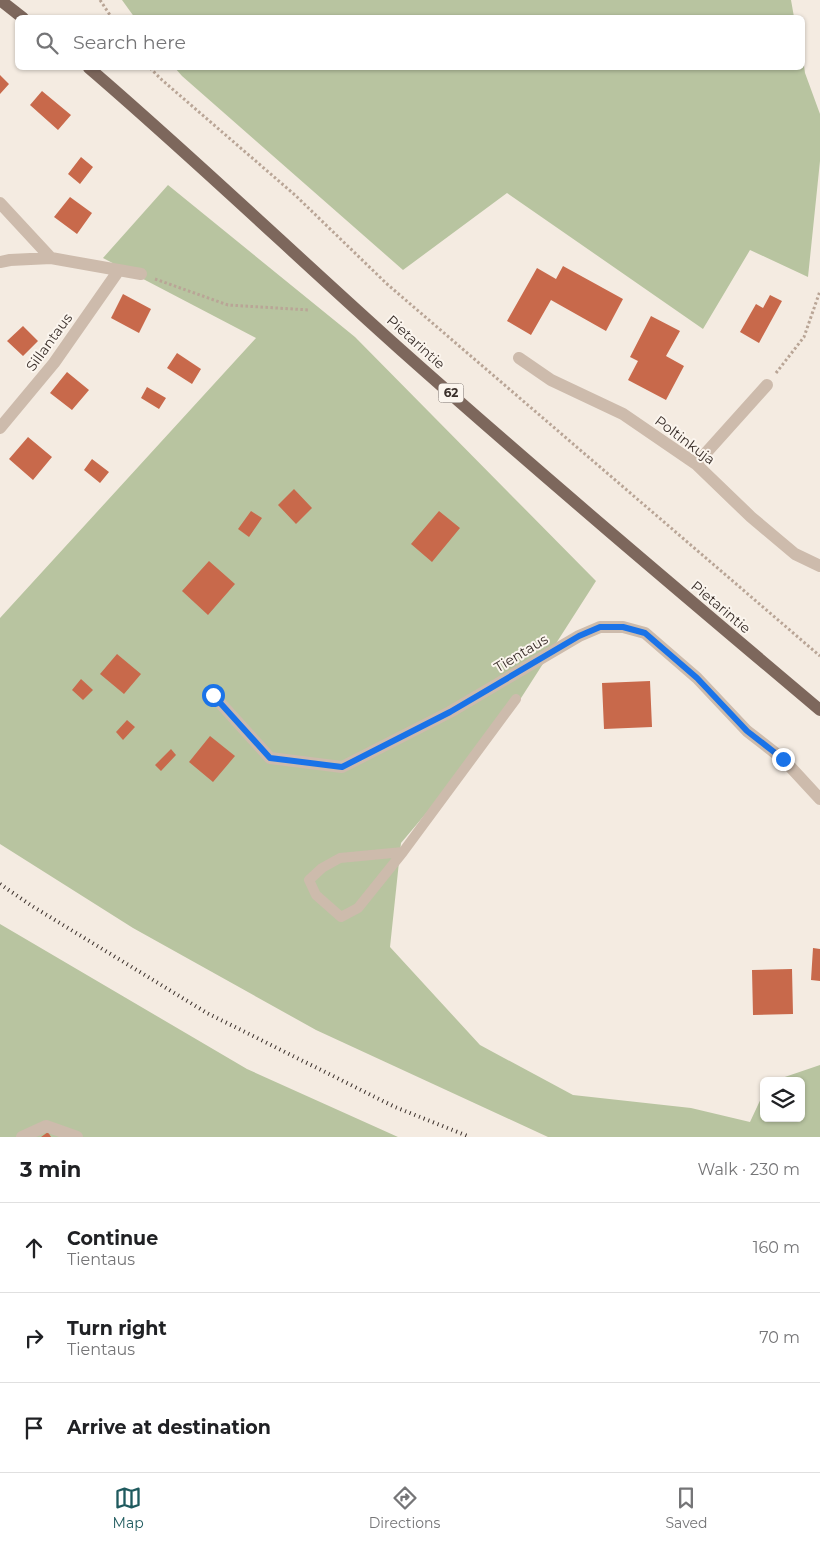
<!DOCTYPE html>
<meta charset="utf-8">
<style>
:root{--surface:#fff;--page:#f2f2f2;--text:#202124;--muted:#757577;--line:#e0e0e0;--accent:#1f5a5e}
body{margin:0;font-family:Montserrat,sans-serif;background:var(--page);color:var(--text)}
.controls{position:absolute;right:15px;bottom:15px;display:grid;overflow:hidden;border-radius:8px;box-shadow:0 1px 4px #0004}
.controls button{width:45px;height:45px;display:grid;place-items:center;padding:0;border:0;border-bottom:1px solid var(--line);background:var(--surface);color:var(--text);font:25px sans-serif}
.stop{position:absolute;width:15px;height:15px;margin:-11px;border:4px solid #1a73e8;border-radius:50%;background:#fff}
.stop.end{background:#1a73e8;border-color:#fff;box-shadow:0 1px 5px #0008}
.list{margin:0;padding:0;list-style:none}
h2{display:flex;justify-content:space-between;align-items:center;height:65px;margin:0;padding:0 20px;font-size:21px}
h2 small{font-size:16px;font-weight:400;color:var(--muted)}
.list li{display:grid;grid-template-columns:32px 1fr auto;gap:15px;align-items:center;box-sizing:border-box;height:90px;padding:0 20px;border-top:1px solid var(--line)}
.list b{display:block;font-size:19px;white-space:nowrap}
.list p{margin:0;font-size:16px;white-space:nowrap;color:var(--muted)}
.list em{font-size:16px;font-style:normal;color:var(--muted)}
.icon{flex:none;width:28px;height:28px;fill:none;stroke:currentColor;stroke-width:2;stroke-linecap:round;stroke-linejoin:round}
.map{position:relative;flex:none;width:820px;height:1137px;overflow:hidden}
.search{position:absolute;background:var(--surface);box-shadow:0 1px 4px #0004;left:15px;right:15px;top:15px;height:55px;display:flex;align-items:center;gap:12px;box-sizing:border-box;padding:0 18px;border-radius:8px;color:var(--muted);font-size:19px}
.sheet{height:335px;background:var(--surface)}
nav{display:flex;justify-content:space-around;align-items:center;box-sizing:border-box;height:70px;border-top:1px solid var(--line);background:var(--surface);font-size:14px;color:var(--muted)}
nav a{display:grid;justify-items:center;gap:2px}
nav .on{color:var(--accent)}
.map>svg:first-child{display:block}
.green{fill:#b8c4a0}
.building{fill:#c8694b}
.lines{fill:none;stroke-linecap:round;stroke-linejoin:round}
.path{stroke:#b9a596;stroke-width:3;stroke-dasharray:2.5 2.5;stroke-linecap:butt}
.service{stroke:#cdbbac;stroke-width:10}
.minor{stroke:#cdbbac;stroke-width:12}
.primary{stroke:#7d675c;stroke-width:12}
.rail{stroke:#3b302b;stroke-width:4;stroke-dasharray:1 4;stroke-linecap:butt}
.route{stroke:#1a73e8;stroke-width:6}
.labels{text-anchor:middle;stroke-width:4;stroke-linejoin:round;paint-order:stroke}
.shield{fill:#fbf5ee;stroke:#756b66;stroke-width:1}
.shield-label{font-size:12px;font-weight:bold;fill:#3b302b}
.street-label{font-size:14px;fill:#3b302b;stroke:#fbf5ee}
</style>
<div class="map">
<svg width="820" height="1137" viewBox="0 0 820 1137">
<rect width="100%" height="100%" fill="#f4ebe1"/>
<path class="green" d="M122,0h669l3,17 -659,1z
M803,58l2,15 15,41v47l-12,116 -58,-27 -47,79 -196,-136 -104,77 -221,-194 -7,-8h627z
M168,185l187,152 241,244 -82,128 -113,134 -11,104 90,98 93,50 118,13 59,14 14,-30v26h37v-37h-28l47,-16v72h-272l-232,-107 -183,-102 -133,-84v-226l256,-280 -153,-80z
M0,924l247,145 151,68h-398z"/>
<path class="building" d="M0,75l9,9 -9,10z
M42,91l29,24 -13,15 -28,-25z
M81,157l12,10 -13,17 -12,-10z
M70,197l22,16 -15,21 -23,-17z
M563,266l60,33 -17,32 -55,-31 -20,35 -24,-14 30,-53 19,11z
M123,294l28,15 -12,24 -28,-15z
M770,295l12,6 -23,42 -19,-11 16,-28 7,4z
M651,316l29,15 -14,25 18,10 -18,34 -38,-20 10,-19 -8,-4z
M23,326l15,15 -15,15 -16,-15z
M177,353l24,16 -9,15 -25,-16z
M67,372l22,18 -17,20 -22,-17z
M147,387l19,11 -7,11 -18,-11z
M28,437l24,20 -19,23 -24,-21z
M92,459l17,13 -9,11 -16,-13z
M294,489l18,19 -16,16 -18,-19z
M251,511l11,7 -13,19 -11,-8z
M439,511l21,17 -28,34 -21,-18z
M209,561l26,23 -27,31 -26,-24z
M117,654l24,20 -17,20 -24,-20z
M81,679l12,11 -10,10 -11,-10z
M650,681l2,46 -48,2 -2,-46z
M127,720l8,7 -12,13 -7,-8z
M210,736l25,20 -22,26 -24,-20z
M171,749l5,6 -15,16 -6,-6z
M813,948l7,1v32l-9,-1z
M792,969l1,45 -40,1 -1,-45z
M48,1132l3,5h-10z"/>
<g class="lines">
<path class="path" d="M100,0l12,18
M150,68l12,12 133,115 92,89 433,372
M155,279l73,26 81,5
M776,373l28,-36 16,-46"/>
<path class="service" d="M403,852l-63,6 -18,10 -13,12 7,15 25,22 17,-9 45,-56 113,-153"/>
<path class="minor" d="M0,203l51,55 90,16
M0,262l10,-2 41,-2
M519,358l32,22 72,34 73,50 55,53 44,37 25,12
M0,428l54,-65 65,-93
M696,464l71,-79
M213,695l57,63 72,9 108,-55 129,-76 21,-9h23l22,6 52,45 50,53 36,28 37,40
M22,1137l24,-11 31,11"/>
<path class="primary" d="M0,0l23,18
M89,68c106,91 207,188 312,282 137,122 278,241 419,360"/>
<path class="rail" d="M0,884l32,22 175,107 188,94 75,30"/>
</g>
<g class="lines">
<path class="route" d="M213,695l57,63 72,9 108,-55 129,-76 21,-9h23l22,6 52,45 50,53 36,28"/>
</g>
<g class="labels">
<rect class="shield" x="438.5" y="383.5" width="25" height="19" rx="4"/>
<g class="shield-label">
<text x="451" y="397">62</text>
</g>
<g class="street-label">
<text transform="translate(49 342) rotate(-54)" y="5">Sillantaus</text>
<text transform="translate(416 342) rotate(42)" y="5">Pietarintie</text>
<text transform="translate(685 440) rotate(37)" y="5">Poltinkuja</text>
<text transform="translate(721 607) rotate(40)" y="5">Pietarintie</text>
<text transform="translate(521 653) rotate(-31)" y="5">Tientaus</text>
</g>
</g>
</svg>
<div class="controls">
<button><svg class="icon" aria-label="layers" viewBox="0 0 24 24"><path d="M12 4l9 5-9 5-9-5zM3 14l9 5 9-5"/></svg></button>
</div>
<div class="stop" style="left:213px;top:695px"></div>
<div class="stop end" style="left:783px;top:759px"></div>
<div class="search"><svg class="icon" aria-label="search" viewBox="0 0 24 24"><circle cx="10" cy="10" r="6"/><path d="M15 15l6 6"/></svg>Search here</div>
</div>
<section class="sheet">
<h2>3 min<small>Walk · 230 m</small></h2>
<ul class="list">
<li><svg class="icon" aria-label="ahead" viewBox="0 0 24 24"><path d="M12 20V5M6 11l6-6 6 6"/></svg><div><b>Continue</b><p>Tientaus</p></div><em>160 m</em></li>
<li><svg class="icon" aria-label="right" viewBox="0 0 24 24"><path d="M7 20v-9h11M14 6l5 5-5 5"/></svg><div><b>Turn right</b><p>Tientaus</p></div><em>70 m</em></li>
<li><svg class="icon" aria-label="arrive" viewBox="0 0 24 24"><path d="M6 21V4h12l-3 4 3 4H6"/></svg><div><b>Arrive at destination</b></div></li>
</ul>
</section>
<nav>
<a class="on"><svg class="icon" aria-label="map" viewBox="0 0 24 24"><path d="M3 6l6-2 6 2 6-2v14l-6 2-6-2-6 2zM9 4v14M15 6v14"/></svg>Map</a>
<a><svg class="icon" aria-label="directions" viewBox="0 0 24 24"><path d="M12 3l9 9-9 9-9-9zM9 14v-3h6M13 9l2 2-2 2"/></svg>Directions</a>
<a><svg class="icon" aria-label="saved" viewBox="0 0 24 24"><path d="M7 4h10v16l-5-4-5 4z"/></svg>Saved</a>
</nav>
